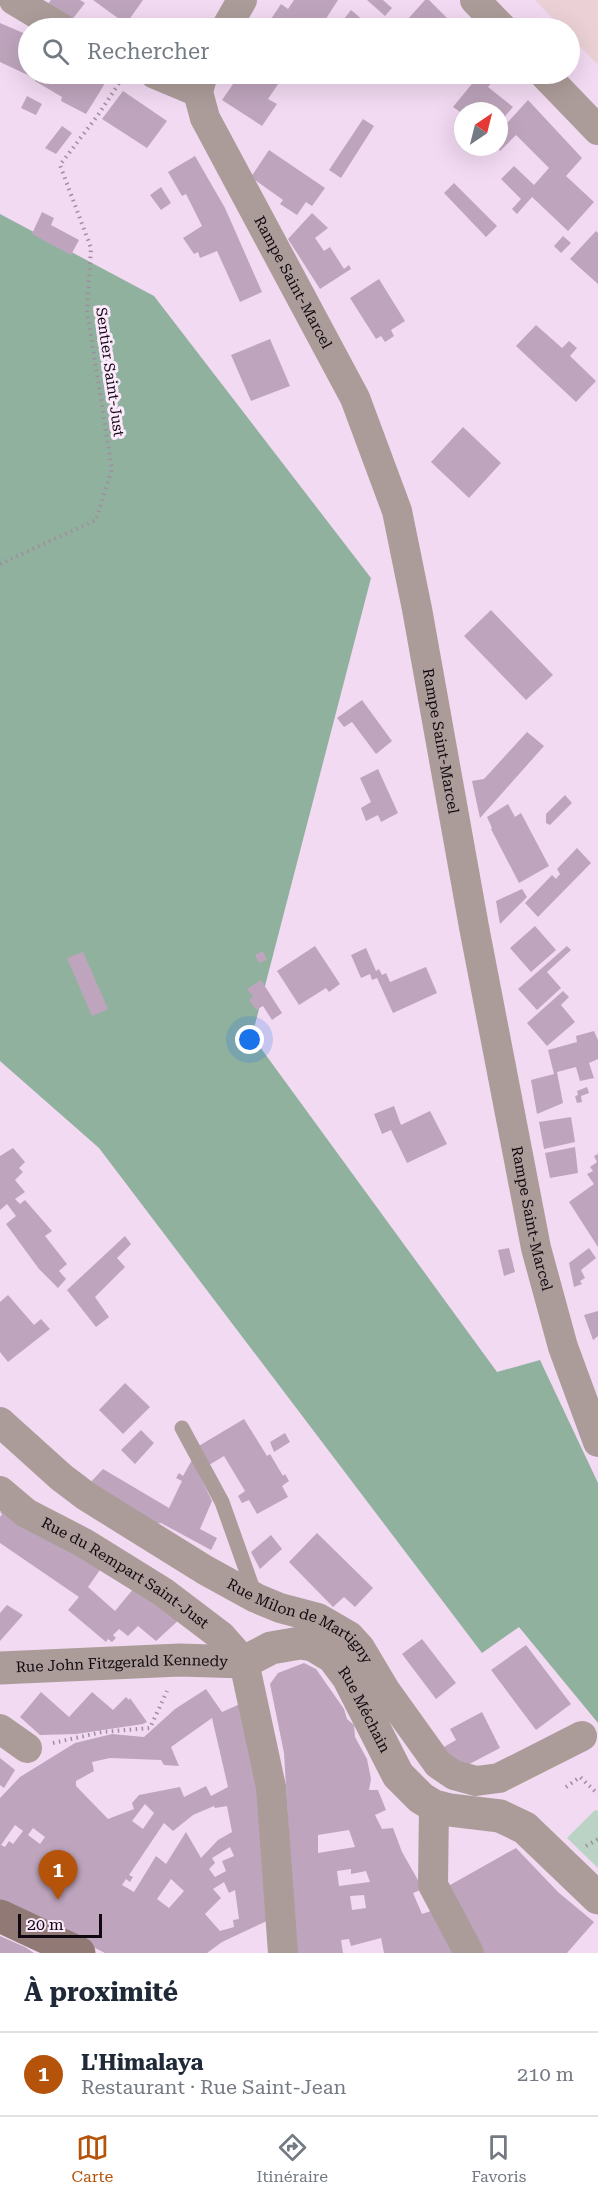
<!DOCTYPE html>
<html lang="fr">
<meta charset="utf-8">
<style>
:root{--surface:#fff;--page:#f6f6f7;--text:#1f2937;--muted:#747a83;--line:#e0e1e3;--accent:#b45309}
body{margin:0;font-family:"Roboto Serif",serif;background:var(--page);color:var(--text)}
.compass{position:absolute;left:454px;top:102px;width:54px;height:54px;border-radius:50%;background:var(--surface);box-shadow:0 6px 24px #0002;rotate:35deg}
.scale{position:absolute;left:18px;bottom:15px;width:84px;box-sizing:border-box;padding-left:6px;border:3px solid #100810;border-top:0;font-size:16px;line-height:21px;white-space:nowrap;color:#100810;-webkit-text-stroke:4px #fce9fc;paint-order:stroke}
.you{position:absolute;left:250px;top:1040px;width:21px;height:21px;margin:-15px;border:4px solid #fff;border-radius:50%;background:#1a73e8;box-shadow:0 0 0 9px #1a73e833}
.badge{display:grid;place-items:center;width:39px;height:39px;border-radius:50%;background:var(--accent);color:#fff;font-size:20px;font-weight:700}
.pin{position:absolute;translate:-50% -50px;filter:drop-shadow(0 2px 3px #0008)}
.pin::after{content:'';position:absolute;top:32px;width:21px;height:18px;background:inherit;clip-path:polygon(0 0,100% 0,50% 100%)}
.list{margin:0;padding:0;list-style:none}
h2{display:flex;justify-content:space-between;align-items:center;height:78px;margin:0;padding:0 24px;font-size:26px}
h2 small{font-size:20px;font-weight:400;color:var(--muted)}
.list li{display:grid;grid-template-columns:39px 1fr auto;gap:18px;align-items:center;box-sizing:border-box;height:84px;padding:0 24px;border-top:2px solid var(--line)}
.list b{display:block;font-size:22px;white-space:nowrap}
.list p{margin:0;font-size:20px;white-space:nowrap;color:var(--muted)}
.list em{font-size:20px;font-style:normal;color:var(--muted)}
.icon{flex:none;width:33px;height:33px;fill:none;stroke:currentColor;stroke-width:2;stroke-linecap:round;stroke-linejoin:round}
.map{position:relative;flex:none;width:598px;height:1953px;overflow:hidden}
.search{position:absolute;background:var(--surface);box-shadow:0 6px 24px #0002;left:18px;right:18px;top:18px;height:66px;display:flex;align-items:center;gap:15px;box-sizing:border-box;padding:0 21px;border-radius:33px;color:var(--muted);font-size:22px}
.sheet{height:162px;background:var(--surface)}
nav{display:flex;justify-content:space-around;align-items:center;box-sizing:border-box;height:84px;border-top:2px solid var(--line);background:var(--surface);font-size:16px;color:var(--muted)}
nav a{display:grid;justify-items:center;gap:3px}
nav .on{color:var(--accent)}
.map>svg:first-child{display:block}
.education{fill:#ebd1d5}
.green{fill:#bad3c4}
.forest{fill:#91b19f}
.building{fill:#bea5bd;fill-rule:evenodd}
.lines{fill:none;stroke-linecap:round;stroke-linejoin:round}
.path{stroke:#a08ea0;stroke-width:4;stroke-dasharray:1.5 4.5;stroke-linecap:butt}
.service{stroke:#ac9c99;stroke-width:15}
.minor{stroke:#ac9c99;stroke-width:30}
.tertiary{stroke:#ac9c99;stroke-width:33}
.secondary{stroke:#917976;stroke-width:33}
.labels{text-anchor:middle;stroke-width:6;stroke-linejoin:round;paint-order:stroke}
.street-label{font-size:15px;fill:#100810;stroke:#fce9fc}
</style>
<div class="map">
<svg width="598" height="1953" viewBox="0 0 598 1953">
<rect width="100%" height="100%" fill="#f2daf2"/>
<path class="education" d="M535,0h63v65l-28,-29v-8h-8z"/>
<path class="green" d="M595,1810l3,1v57l-31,-30z"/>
<path class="forest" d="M0,214l154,82 217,282 -119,458 245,336 43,-12 58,123v240l-79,-96 -37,26 -383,-505 -99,-87z"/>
<path class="building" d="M51,0h29l5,3 -17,22 -25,-15z
M93,0h50l-17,24z
M294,0h44l-18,28h-51l3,-4 -3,-2 12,-18 7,5z
M367,0h16l9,8 -7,8z
M425,0h4l24,24 -3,4h-33l-10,-8z
M351,10l13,11 -6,7h-3l-11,-9z
M0,23l28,12v39h6l-2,3 -32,-15z
M39,74h56l4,2 5,9 -18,29 -25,-13 1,-4 -27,-16z
M240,74h45l-17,25 9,5 -15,22 -40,-26z
M458,74h19l-10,9z
M480,74h19l-11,13 25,20 -14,16v-12h-36v3l-10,-7z
M123,91l44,30 -20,27 -45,-29z
M27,96l15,8 -6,11 -15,-7z
M528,100l54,58 -16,18 28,26 -26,29 -36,-34 -15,17 -5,-5 9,-10 -20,-20 13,-13 20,19 15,-17 -33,-33 -16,16 -4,-4h3v-15z
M363,119l11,7 -33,52 -12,-8z
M62,126l10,7 -16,21 -11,-6z
M269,150l56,38 -13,18 -6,-4 -9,13 -17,-11 3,-4 -32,-23z
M195,156l30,52 37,84 -22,10 -23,-51 -17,7 -2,-6 -4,2 -11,-16 19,-12 -16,-32 -4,2 -14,-24z
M454,183l43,43 -11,11 -42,-44z
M161,187l10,16 -10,7 -11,-15z
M42,212l12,6 -3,7 28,15 -8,15 -39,-21z
M312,213l16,15 -13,10 9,13 6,-4 14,22 5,-4 2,4 -31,20 -32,-50z
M596,231l2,2v51l-28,-25z
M563,236l8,7 -10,10 -7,-7z
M379,279l26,42 -14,9 3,6 -9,6 -4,-6 -5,3 -26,-41z
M536,325l26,23 7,-7 8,7 -7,8 26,25 -20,21 -60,-56z
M270,339l20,47 -39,15 -20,-46z
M463,427l38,36 -32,35 -38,-36z
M491,610l62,65 -27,25 -62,-64z
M362,700l30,41 -16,13 -24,-32 -8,5 -7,-9z
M527,732l17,14 -64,72 -8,-37 12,-2z
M378,769l20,44 -17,9 -3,-7 -12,6 -5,-13 10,-6 -11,-24z
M565,795l7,8 -22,22 -4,-2v-9z
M508,804l7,13 6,-4 28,53 -30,17 -28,-54 1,-1 -5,-11z
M577,848l14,15 -53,54 -13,-14 27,-28 4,4 4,-5 -3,-5z
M522,889l5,8 -27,27 -4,-23z
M535,926l21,24 -25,22 -21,-24z
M315,946l25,38 -11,8 -3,-4 -27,17 -22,-34z
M567,946l4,4 -24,22 14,16 -24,22 -19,-21z
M366,948l10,23 3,-2 3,6 4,-2 4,9 36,-15 11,26 -44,20 -16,-35 -5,2 -2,-6 -9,4 -10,-23z
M263,951l4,9 -8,3 -4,-8z
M83,952l25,57 -16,7 -25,-58z
M261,980l21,33 -10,7 -9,-14 -7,4 -7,-10 4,-3 -6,-8z
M563,991l6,6 -8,8 14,17 -28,24 -20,-23z
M594,1031l4,9v19l-9,4 5,15 -14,3 -4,-14 -19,5 6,31 -26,11 -6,-34 23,-6 -6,-24 29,-8 -1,-6z
M587,1087l2,6 -8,3 1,6 -5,1 -2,-7 3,-1 -1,-4z
M394,1106l7,19 29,-14 17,33 -40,19 -16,-33 -9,4 -8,-20z
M571,1117l4,25 -31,7 -5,-27z
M575,1147l3,26 -28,5 -5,-25z
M13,1148l12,14 -6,6 4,4 -8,8 10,12 -10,7 5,5 5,-4 27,31 -7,5 22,28 -8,7 7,8 -8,9 -19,-19 -33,-45 10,-8 -9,-12 -7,6v-54z
M598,1154v93l-29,-45 25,-18 -7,-10 6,-3 -3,-4 7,-5 -3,-6z
M125,1236l6,8 -14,14 8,9 -30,30 14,20 -13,10 -29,-37z
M509,1248l6,24 -11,4 -6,-26z
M589,1248l7,10 -15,12 4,8 -5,3 2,3 -8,3 -5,-24z
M8,1295l26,30 7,-6 9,10 -42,33 -8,-10v-50z
M598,1311v25l-5,4 -9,-25z
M125,1383l25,24 -27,27 -24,-24z
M244,1419l23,37 3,-2 13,22 2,-2 4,7 -7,5 6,11 -31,17 -8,-14 -7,3 -4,-7 7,-5 -21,-35 -15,9 -12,-18z
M141,1430l13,13 -19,21 -14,-14z
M285,1433l5,9 -16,10 -4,-10z
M192,1460l20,41 -12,28 17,9 -6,12 -50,-27 -8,1 -65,-39 15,-16 66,39 13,-27 -6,-3 3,-5 4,3z
M4,1509l98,58 -14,20 27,24 19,-23 47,30 -25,23 -18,-15 -10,10 -9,-7 -6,6 3,3 -4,4 -4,-3 -2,3 -38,-32 11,-13 -79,-54v-26l2,-3 -2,-2z
M317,1533l56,55 -18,19 -11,-10 -11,10 -44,-45z
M271,1535l11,14 -22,20 -9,-17z
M7,1605l16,10 -23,26v-28z
M422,1639l34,44 -20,16 -34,-45z
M526,1645l45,59 -35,26 -45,-60z
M304,1663l12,6 28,40 3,10 7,6 1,12 12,22 4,20 -2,11h9l8,20 -11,5 7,14 11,-1 9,24 21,37 -10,4 9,21 12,-4 23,43h-73l-3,-15 -30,8 -2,-7 -8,1 2,13h-47l-12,-200 -14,-69 8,-11zM349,1830l6,17 -37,6v-18zM351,1869v5l15,-3 4,11 -31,4 -2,-15zM364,1895l2,13 -14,2 -2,-14z
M206,1689l16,23 18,-8 23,116 6,100 -47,22 -15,11h-102l-105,-53v-102l20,-21 55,-34 37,-9 32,3 31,-28zM212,1718l16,69 -17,9 -5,-10 -22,11 -4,-10 -41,8 -7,8 2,6 -26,10 -32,-33v-5l18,-10 -2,-9 18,-4 51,2 3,5 15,1 -8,-19zM145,1804l9,9 -11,16 -11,-8zM214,1806l1,2 12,-2 5,26 -14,8 -17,18 -15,-26 -20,32 -10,-8 -22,36 -12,-7 4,-6 4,3 3,-5 -4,-2 35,-52 9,8 20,-16zM15,1825l8,6 -10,13 -4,-3 -4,6 -4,-2zM33,1828l12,9 -5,7 -12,-9zM230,1847l4,9 -12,5 4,10 -11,6 -6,-8 6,-6 -3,-5zM171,1879l13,12 -15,17 -12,-9zM224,1882l5,11 6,-3 4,29 -6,1 1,7 -14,4 -15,-17 16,-16 -8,-9z
M41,1692l28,25 23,-25 21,18 13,-13 3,3 1,-2 17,24 -4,2 -67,10 -36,1 -20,-18z
M482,1712l18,36 -44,23 -12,-24 12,-7 -6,-11z
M0,1758l15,12 -11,18 -4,-3z
M516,1848l42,44 36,30 -27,31h-88l-36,-64z
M0,1936l25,11 9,6h-34z"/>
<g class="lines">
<path class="path" d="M0,564l96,-44 16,-51 -25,-158 4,-63 -31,-83 38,-50 27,-41
M53,1743l49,-11 48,-4 17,-37
M566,1787l14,-10 18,17
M586,1846l12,-7"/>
<path class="service" d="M182,1428l40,74 33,93"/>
<g class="minor">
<path d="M14,0l47,28"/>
<path d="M475,0l27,28"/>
<path d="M226,28l16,-28"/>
<path d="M155,74l43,18"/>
<path id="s1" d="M203,74l-5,18 7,26 150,280 42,113 20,98 57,318 62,321 27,99 35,95"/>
<path d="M544,74l54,56"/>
<path id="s2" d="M0,1422l61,55 25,19 119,74 51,28 24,10 38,10 31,18 11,12 25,42 53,74 16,11 22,6 23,-3 83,-42"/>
<path id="s3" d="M0,1491l26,22 58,30 79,49 58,44 23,26 27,125 12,166"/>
<path d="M0,1729l27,19"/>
<path d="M434,1806l-1,79 36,68"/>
</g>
<path class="tertiary" id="s4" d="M0,1668l180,-8 64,2 27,-14 29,-5 13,2 20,12 15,20 50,98 23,23 13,8 16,4 50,6 25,12 73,70"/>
<path class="secondary" d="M0,1916l79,37"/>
</g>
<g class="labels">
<g class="street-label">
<text dy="5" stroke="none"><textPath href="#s1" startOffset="232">Rampe Saint-Marcel</textPath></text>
<text transform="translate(110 372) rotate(82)" y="5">Sentier Saint-Just</text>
<text dy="5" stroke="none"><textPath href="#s1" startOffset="718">Rampe Saint-Marcel</textPath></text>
<text dy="5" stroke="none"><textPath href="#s1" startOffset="1204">Rampe Saint-Marcel</textPath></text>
<text dy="5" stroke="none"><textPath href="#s3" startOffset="150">Rue du Rempart Saint-Just</textPath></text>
<text dy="5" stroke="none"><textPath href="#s2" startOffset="363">Rue Milon de Martigny</textPath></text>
<text dy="5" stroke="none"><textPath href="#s4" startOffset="122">Rue John Fitzgerald Kennedy</textPath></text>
<text dy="5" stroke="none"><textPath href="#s4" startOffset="402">Rue Méchain</textPath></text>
</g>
</g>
</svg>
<svg class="compass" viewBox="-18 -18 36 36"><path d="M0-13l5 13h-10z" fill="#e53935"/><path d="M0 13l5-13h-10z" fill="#747a83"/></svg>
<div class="scale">20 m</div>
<div class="you"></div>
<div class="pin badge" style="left:58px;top:1900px">1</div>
<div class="search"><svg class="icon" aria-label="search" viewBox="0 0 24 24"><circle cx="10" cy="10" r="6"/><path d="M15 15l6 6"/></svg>Rechercher</div>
</div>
<section class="sheet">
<h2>À proximité<small></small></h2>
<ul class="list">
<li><span class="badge">1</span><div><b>L'Himalaya</b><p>Restaurant · Rue Saint-Jean</p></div><em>210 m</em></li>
</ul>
</section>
<nav>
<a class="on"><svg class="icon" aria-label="map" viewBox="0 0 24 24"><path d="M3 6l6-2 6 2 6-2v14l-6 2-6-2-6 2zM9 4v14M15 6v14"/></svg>Carte</a>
<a><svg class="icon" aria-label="directions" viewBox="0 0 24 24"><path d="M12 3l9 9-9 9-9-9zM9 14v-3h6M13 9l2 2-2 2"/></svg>Itinéraire</a>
<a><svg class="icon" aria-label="saved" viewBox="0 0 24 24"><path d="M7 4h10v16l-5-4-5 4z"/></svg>Favoris</a>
</nav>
